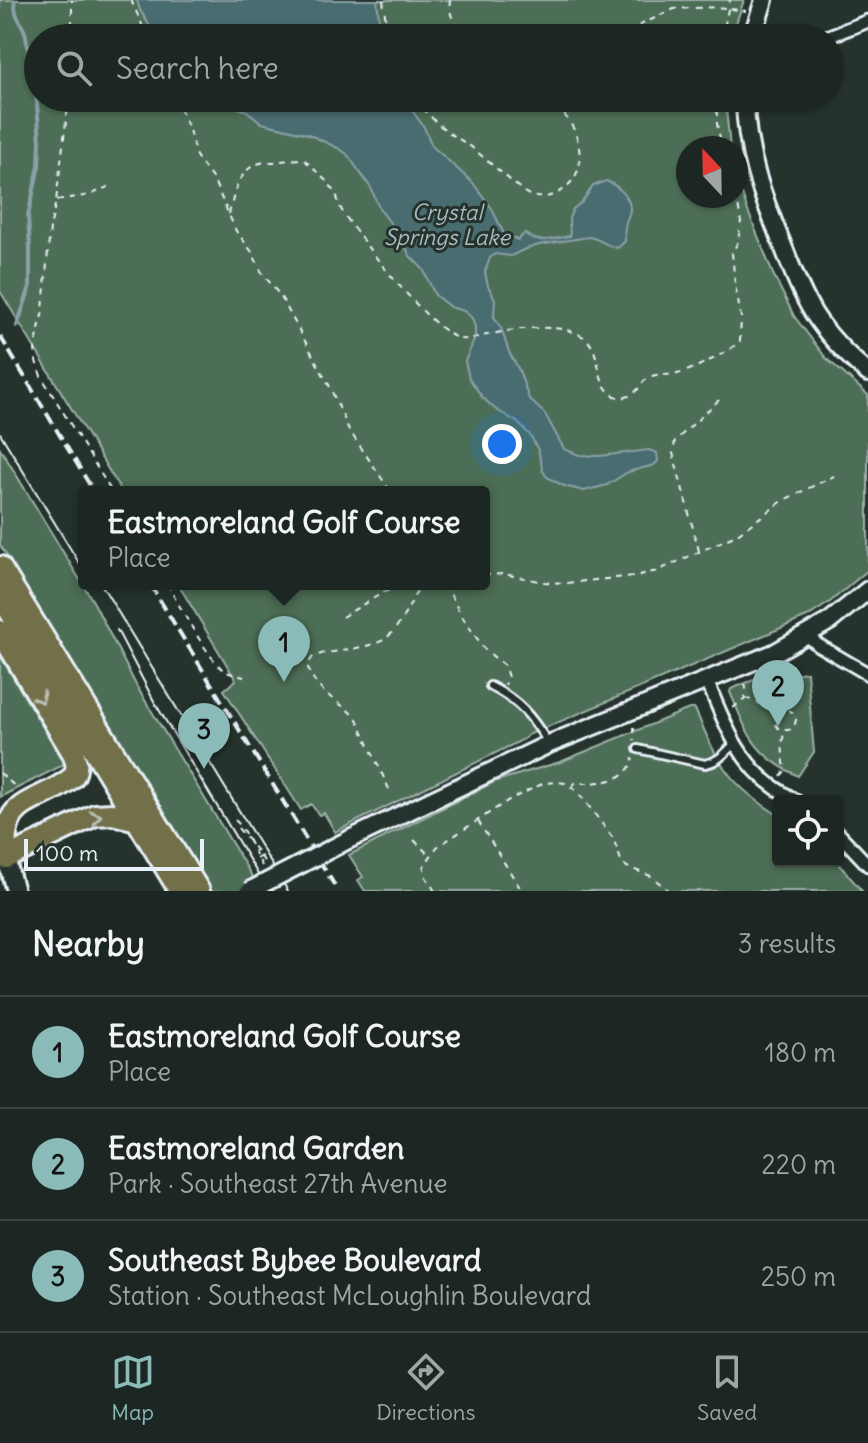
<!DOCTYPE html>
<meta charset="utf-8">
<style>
:root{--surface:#1c2622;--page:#252e2a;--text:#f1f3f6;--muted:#a0a5a5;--line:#3a4340;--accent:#8bbbb9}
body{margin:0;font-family:Delius,sans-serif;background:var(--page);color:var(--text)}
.controls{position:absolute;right:24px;bottom:24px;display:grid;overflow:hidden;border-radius:8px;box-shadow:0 2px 6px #0004}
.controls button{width:72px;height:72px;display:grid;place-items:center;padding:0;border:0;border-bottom:2px solid var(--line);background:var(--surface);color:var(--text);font:40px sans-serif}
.compass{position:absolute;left:676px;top:136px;width:72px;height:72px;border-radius:50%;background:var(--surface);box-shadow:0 2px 6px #0004;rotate:338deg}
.scale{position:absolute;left:24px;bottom:20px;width:180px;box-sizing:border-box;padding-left:8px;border:4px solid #e8f1f8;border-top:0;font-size:22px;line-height:28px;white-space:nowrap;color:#e8f1f8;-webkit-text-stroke:6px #26332d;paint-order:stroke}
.you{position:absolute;left:502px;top:444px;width:28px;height:28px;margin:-20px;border:6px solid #fff;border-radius:50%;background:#1a73e8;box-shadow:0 0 0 12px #1a73e833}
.badge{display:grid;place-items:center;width:52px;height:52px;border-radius:50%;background:var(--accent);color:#111;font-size:26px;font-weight:700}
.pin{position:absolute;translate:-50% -66px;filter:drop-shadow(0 2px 4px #0008)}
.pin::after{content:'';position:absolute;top:42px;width:28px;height:24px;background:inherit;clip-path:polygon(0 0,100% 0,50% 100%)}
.popup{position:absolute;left:78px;top:486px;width:412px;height:104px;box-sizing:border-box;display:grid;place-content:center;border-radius:8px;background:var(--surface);filter:drop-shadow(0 2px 6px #0005);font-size:26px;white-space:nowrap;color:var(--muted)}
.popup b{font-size:30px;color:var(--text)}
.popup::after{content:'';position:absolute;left:50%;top:100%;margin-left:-16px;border:16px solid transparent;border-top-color:var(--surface)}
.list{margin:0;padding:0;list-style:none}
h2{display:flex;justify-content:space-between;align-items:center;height:104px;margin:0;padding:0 32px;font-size:34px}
h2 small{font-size:26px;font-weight:400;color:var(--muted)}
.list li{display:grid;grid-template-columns:52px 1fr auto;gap:24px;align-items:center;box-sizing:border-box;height:112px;padding:0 32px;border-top:2px solid var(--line)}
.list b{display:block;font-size:30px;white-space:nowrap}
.list p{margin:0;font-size:26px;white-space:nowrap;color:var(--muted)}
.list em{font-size:26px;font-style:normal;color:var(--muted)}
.icon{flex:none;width:44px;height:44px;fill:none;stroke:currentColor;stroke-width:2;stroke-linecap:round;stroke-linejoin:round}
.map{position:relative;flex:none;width:868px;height:891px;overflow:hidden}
.search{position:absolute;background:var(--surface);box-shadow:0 2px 6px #0004;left:24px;right:24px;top:24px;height:88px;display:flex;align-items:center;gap:20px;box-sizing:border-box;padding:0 28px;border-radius:44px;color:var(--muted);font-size:30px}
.sheet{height:440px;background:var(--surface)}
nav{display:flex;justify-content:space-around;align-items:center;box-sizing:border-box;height:112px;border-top:2px solid var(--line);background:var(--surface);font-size:22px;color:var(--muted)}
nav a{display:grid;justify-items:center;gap:4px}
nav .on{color:var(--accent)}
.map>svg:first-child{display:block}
.green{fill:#4e6e57;stroke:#9bb0a8;stroke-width:2}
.water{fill:#4a6c71;stroke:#89a1a7;stroke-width:2}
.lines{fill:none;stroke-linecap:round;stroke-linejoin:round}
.stream{stroke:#89a1a7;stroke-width:4}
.service-casing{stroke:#e8f1f8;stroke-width:12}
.minor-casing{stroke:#e8f1f8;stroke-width:17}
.secondary-casing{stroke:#e8f1f8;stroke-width:22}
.trunk-casing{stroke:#e8f1f8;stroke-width:26}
.path{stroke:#e8f1f8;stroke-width:2;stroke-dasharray:6 6;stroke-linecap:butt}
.service{stroke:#26332d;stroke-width:6}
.minor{stroke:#26332d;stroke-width:11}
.secondary{stroke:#26332d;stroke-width:16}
.trunk{stroke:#726f4a;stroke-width:20}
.tram{stroke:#e8f1f8;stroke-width:2}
.rail{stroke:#e8f1f8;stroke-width:4;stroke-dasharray:12 6;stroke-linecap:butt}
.secondary-bridge-casing{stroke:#e8f1f8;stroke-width:22;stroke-linecap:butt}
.path-bridge{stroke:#e8f1f8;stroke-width:2;stroke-dasharray:6 6;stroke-linecap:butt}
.secondary-bridge{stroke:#26332d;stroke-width:16}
.oneway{stroke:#b9bdb2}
.labels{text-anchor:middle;stroke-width:6;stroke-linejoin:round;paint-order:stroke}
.water-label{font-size:22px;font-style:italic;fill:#a9bcc2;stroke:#26332d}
</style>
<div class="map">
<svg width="868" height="891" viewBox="0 0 868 891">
<rect width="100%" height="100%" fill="#26332d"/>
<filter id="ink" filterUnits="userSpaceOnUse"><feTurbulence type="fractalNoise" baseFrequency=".0125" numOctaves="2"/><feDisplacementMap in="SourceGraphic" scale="16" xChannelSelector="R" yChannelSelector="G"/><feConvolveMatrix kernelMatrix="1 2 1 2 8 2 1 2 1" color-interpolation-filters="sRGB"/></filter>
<g filter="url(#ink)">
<path class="green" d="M0,0h744l-13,38h-693v60h687l5,50h-42v48h48v-20l10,30 27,68 21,42 32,42 42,37v175l-38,32 -23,15 -279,118 -4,4 -189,93 -11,-19 -5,2 -8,-11 -10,6 -77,-120 12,-10 -58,-96h306v-92h-362l-122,-201z
M0,448l94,155 43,84 124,204h-50l-211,-346z
M0,656l64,107 -3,3 -61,31z
M807,672l7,80 -16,24c-44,-21 -50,-41 -68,-84l1,-3 25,-10z
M689,709h6c23,54 32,74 83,106v46h58l26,30h-497l-7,-11 5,-3 -14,-22 147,-74 64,-19z"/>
<path class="water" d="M137,0h240l4,38h-224l-17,-28z
M208,98h195l21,29 8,19 41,37 18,24 13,27 14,6 7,-7c11,13 30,5 45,3l-1,-18 4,-9 9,-7 11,-16 13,-5c11,4 24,15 24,28 0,7 -5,12 -5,19 -1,4 0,9 0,13l-7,7c-12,-2 -19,-10 -30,-11l-49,8 -16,5 -12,6 -16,-2 -5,4 -5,14 3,14 7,13 -1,18 7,11 8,24 10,18 10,29 16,15 19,35 15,6 21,1 49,-6 8,3 1,8 -4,4 -26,7 -21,13 -23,6 -20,-5 -17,-9 -4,-6 -5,-21 -8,-15 -13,-13 -22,-13 -13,-12 -13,-19 -4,-17 10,-23v-11l-3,-9 -8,-7 -14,-4 -15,-12 -12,-26 -13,-13 -8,-17 -23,-31 -8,-20 -24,-34 -9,-6 -30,-14 -46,-11 -15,-12z"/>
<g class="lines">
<path class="stream" d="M14,0l2,13 9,19 10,49 5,60 -1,25 -11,50 2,33v38l-13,39"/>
<defs>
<path id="service" d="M490,686c29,14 42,31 59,58
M638,749l67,15c13,-2 20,-11 29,-20"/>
<path id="minor" d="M824,38l44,-17
M807,635l11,10 50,29
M707,681c17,40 30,80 67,106 7,5 15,9 22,14
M838,833l30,32"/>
<path id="secondary" d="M752,38l12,-38
M745,98c0,53 18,100 38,148 9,23 18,47 31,68 14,22 34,42 54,59
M350,839l199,-95 225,-91 56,-32 38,-31
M6,858l9,33"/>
<path id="trunk" d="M0,567l199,324
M0,595l180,296
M0,631l73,122c4,10 5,15 0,24 -37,30 -73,18 -67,81l89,-43 17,-1 26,6"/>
</defs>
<use href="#service" class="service-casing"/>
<use href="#minor" class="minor-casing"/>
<use href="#secondary" class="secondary-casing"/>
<use href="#trunk" class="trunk-casing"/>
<path class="path" d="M131,0l17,38
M383,0l5,38
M450,0c-2,16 6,26 16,38
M617,36l57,-27 43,-2 29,4
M72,38v-38
M722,38l8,-38
M69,98l-13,103 -6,27 -7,82 -8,39 1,12 5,15 71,116
M175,98l13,28 8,30 18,25 22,50 16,21 9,19 20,26 48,88 20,45 42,62
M416,98l10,14 12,12 14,11 17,10 55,47c20,14 49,-2 55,-25 2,-10 0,-23 -3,-32 -4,-13 -17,-27 -26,-37
M717,98v26l5,24
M57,200l33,-5 24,-11
M229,214c4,-16 9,-42 26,-49 6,-3 12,-3 18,-3 12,-1 21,-4 32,-2 8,9 24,22 30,32 3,5 3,12 6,17 15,26 93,126 120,130 9,1 21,-3 30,-5 26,-5 67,-12 91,2 24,14 9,57 40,62 20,-4 16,-17 30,-22 8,-3 17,0 25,-2 14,-3 54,-23 63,-33l1,-24 -6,-33 -3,-31 6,-11 3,-21 -5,-27
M699,551l-26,-98 2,-12 44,-41
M484,575l20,-1 40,8 22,1 69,-7 22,-5 79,-36 48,-35 50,-24
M167,584c11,19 42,77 58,87 5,3 13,4 19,6
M445,584l16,31 24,35 19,15 4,12 -3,8
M342,617l42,-25 25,-8
M786,661l3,46
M745,698l12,4 19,11c9,-7 16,-4 20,6 -1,10 -7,13 -17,10l-5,-7 2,-9
M733,708l12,-10 1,-11 -3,-7
M634,727v13
M0,773l17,15
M781,776l4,-5 -3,-26 2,-13
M572,787l3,-4c21,0 53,1 58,-25
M389,789l-32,-70c-20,-22 -39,-22 -50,-54l6,-8 8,-3c15,-3 53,-7 64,-15 15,-11 27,-38 35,-55
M235,820l6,6 21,40
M478,821l44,70
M414,840l15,15
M261,856l5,9
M435,891l-11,-17v-8l13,-19 72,-47 35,-17 13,-1 8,1 12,8 36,47 9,25 5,4 24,9 18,15"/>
<use href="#service" class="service"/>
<use href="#minor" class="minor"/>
<use href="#secondary" class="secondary"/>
<use href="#trunk" class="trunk"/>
<path class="tram" d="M0,433l84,138
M101,584l187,307
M117,630l38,73 113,188"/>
<path class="rail" d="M0,336l94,156
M150,584l188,307"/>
<defs>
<path id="secondary-bridge" d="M249,891l101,-52"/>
</defs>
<use href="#secondary-bridge" class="secondary-bridge-casing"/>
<path class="path-bridge" d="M238,828l23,28 -6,4"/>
<use href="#secondary-bridge" class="secondary-bridge"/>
</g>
<defs><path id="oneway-chevron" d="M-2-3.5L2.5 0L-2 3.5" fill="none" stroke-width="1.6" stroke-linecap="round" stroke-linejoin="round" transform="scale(2)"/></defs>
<g class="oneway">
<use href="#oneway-chevron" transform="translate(40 698) rotate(59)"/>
<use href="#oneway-chevron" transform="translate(96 817) rotate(-14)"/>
</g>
</g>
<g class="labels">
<g class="water-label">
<text x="447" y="220">Crystal<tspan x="447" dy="25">Springs Lake</tspan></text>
</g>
</g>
</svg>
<div class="controls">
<button><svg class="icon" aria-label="locate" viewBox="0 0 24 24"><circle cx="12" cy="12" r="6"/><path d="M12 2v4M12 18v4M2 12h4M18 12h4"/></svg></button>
</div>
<svg class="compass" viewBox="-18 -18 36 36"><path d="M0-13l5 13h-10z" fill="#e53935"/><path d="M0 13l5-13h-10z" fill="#a0a5a5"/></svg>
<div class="scale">100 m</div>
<div class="you"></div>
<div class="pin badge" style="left:284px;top:682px">1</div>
<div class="popup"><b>Eastmoreland Golf Course</b>Place</div>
<div class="pin badge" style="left:778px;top:726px">2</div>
<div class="pin badge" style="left:204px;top:769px">3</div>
<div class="search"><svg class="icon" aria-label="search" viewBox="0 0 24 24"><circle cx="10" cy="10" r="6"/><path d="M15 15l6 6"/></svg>Search here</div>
</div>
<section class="sheet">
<h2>Nearby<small>3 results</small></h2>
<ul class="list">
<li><span class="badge">1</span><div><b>Eastmoreland Golf Course</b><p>Place</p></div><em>180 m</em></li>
<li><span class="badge">2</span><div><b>Eastmoreland Garden</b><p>Park · Southeast 27th Avenue</p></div><em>220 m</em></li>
<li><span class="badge">3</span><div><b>Southeast Bybee Boulevard</b><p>Station · Southeast McLoughlin Boulevard</p></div><em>250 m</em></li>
</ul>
</section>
<nav>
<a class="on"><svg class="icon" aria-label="map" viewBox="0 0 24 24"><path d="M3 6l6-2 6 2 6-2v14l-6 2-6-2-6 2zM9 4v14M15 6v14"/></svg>Map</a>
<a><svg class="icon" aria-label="directions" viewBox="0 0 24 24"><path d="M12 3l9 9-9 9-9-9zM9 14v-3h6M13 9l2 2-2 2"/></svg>Directions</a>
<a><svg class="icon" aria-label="saved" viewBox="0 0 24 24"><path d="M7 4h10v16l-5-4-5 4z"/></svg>Saved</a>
</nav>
